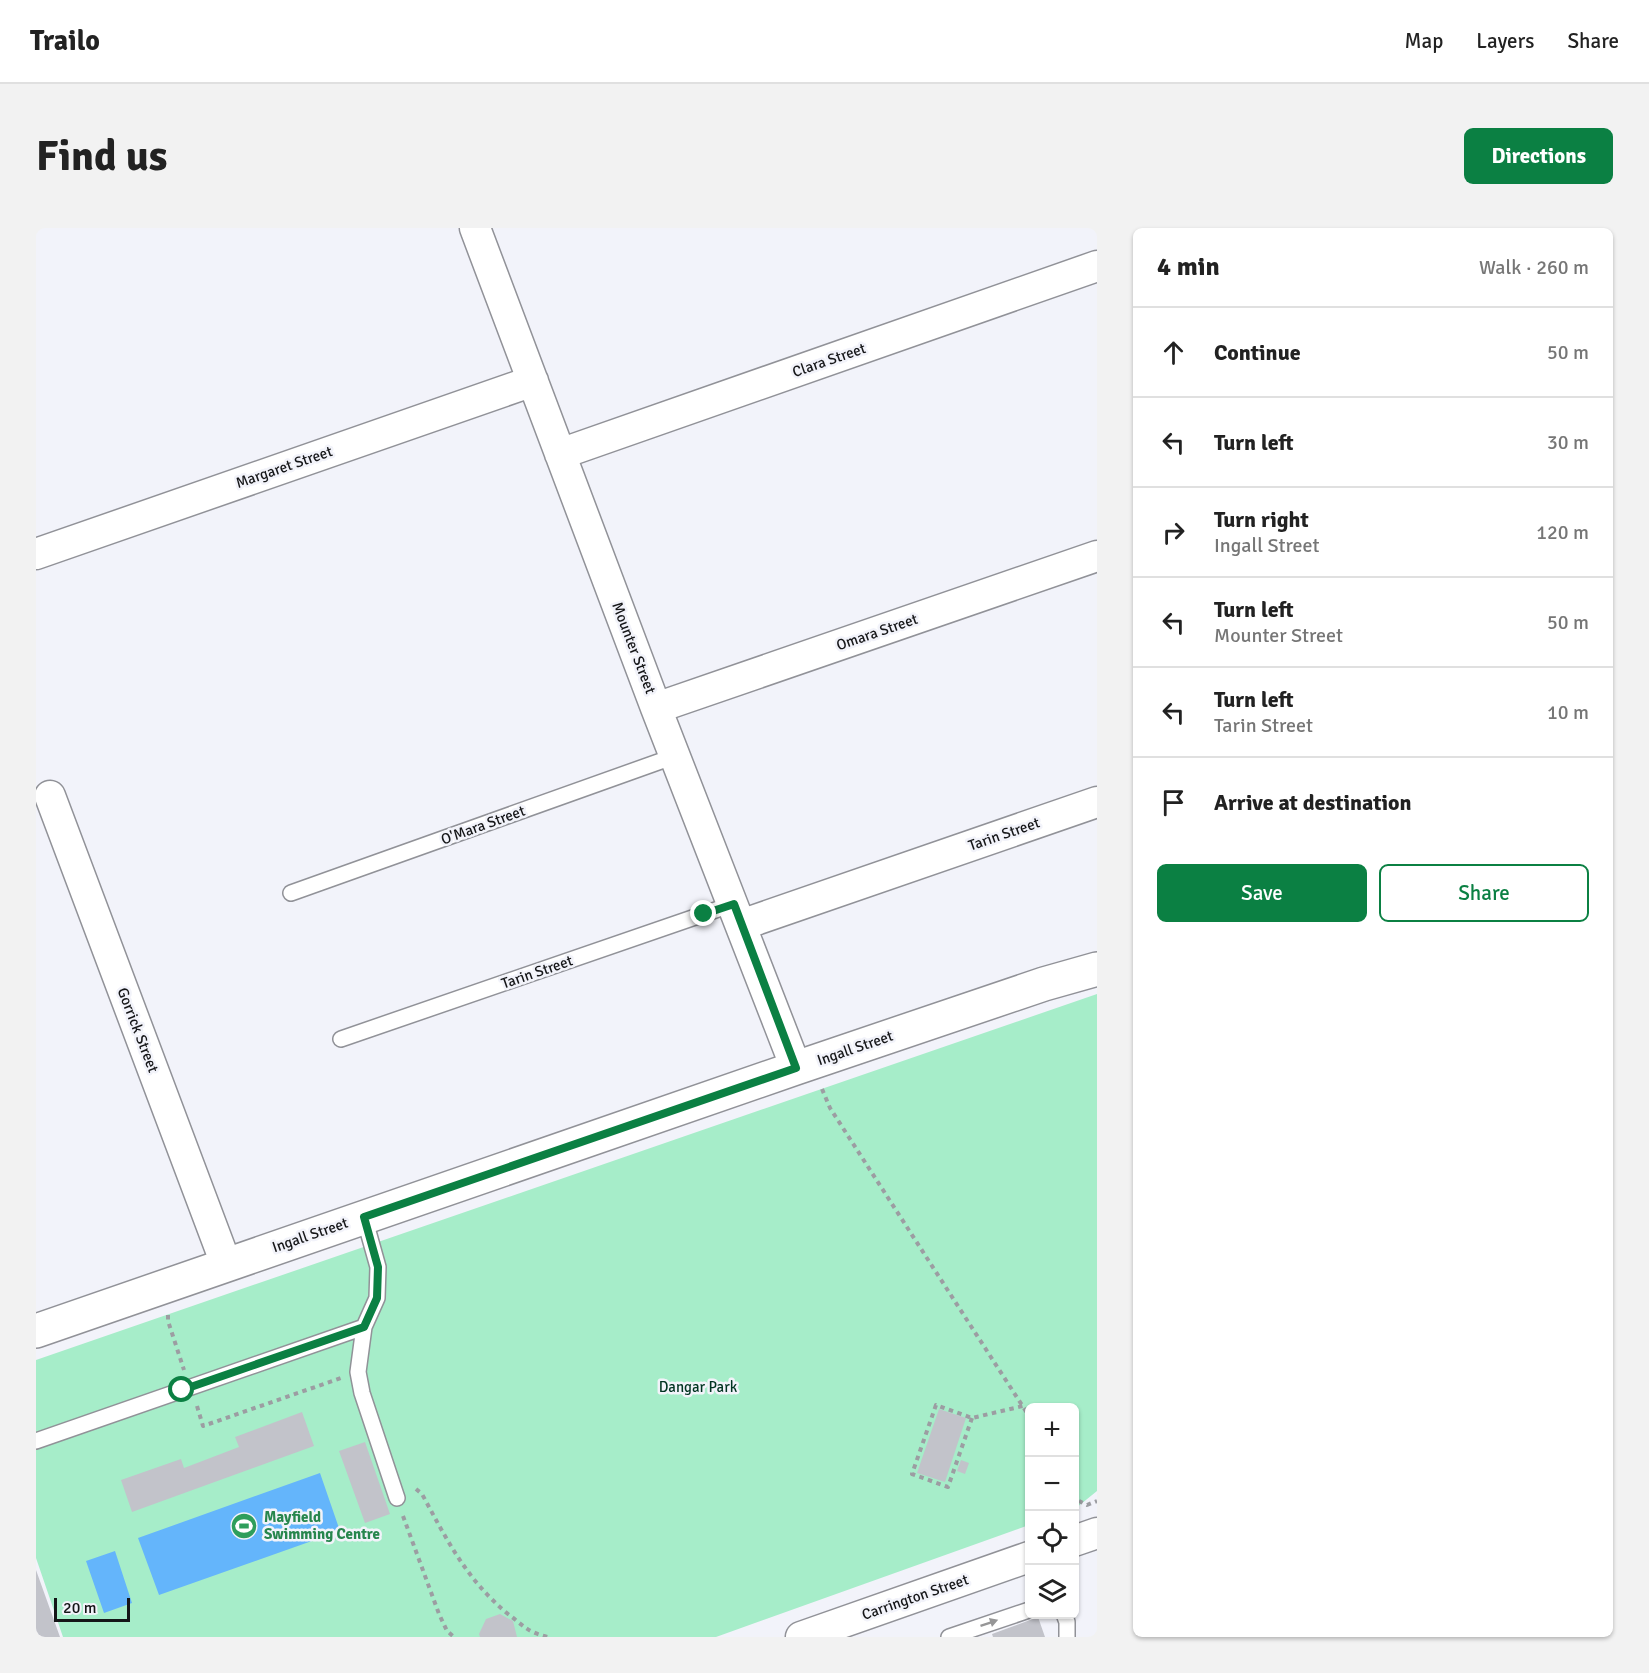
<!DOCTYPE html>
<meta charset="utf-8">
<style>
:root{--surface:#fff;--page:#f2f2f2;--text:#222;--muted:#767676;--line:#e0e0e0;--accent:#0b8043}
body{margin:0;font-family:Signika,sans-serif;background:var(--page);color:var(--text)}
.controls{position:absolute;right:18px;bottom:18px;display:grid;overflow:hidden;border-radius:9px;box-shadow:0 2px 4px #0004}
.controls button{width:54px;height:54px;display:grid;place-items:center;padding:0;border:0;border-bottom:2px solid var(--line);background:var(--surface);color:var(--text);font:30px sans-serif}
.scale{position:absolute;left:18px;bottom:15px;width:76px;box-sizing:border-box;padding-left:6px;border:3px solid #151618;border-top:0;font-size:16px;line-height:21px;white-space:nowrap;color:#151618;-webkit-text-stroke:4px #f2f3fa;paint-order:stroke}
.stop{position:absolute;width:18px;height:18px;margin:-14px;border:4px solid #0b8043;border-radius:50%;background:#fff}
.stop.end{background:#0b8043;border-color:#fff;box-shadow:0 2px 6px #0008}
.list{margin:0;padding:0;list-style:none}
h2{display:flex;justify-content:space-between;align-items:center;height:78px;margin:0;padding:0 24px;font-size:26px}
h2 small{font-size:20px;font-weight:400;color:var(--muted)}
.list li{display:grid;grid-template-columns:39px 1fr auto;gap:18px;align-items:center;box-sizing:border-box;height:90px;padding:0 24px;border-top:2px solid var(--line)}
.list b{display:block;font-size:22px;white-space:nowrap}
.list p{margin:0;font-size:20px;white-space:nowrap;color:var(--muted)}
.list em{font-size:20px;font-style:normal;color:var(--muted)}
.actions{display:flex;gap:12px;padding:18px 24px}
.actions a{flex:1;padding:14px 0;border:2px solid var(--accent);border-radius:9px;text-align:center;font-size:21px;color:var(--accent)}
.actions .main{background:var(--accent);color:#fff}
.icon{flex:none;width:33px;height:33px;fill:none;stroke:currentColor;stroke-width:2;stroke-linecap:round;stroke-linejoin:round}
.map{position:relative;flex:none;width:1061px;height:1409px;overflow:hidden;border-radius:9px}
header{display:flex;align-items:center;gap:36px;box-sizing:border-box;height:84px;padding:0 30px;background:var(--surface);border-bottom:2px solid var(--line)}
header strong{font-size:28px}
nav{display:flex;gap:33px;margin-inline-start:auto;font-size:21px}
.intro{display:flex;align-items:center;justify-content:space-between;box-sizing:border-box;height:144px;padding:0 36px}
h1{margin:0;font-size:42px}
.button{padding:15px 27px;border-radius:9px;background:var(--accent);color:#fff;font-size:21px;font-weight:700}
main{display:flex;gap:36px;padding:0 36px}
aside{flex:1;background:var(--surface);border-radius:9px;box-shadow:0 2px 4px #0004}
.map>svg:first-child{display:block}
.green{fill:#a6edc9}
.water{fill:#64b5fb}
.building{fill:#c2c3ca}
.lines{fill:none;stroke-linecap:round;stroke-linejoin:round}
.service-casing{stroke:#919298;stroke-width:18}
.minor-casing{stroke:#919298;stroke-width:33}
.secondary-casing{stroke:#919298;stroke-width:36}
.path{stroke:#9c9da2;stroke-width:4;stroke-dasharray:4.5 4.5;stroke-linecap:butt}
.service{stroke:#fff;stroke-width:15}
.minor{stroke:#fff;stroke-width:30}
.secondary{stroke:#fff;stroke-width:33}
.oneway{fill:#969697}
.route{stroke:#0b8043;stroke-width:8}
.labels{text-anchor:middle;stroke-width:5;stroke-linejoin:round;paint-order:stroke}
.street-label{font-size:15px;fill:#151618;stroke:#f2f3fa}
.park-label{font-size:15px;fill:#003421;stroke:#f2f3fa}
.leisure-label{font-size:15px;font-weight:bold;fill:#27864d;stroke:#f2f3fa;text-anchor:start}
</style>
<header>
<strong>Trailo</strong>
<nav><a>Map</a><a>Layers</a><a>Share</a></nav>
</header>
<div class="intro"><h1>Find us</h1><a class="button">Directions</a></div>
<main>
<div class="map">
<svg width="1061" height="1409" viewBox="0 0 1061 1409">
<rect width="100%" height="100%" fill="#f2f3fa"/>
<path class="green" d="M1061,766v497l-21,17 -1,1 -1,-101h-45v117l-313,112h-653l-27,-79v-198z"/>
<path class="water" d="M284,1245l20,58 -181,64 -21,-57z
M79,1323l17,52 -28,10 -18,-52z"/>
<path class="building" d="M903,1181l27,9 -21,64 -28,-9z
M266,1184l12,34 -182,66 -11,-32 60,-21 3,9 55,-21 -4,-10z
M329,1214l25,72 -25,9 -26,-72z
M925,1232l8,3 -4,11 -8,-3z
M0,1342l24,67h-24z
M464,1386l13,7 4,16h-37l-1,-3 7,-15z
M1002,1389l7,20h-52l-1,-3z"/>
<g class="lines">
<defs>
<path id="service" d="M255,665l384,-137
M305,811l392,-135
M328,1099l-6,45 4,21 35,105
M0,1213l328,-114 13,-29 1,-31 -14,-50
M1028,1386l3,8v15
M913,1409l80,-27"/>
<path id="minor" d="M439,0l181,480 140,360
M524,226l537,-188
M0,326l497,-173
M620,480l441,-152
M14,568l176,468
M705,697l356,-123
M1038,1313l23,-8
M765,1409l228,-80"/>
<path id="secondary" d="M0,1103l760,-263 248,-84 53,-15"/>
</defs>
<use href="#service" class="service-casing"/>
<use href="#minor" class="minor-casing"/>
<use href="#secondary" class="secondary-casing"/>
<path class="path" d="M786,861l8,19 199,308
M132,1087v6l16,49
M161,1178l6,20 138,-48
M936,1190l-24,69 -36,-13 24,-69 36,13 51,-12
M380,1261l6,5c25,46 44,85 86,120 16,12 19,18 40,23
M1038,1265l5,8 8,4 10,-4
M367,1288l36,98 8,17 7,6"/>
<use href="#service" class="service"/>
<use href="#minor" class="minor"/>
<use href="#secondary" class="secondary"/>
</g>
<defs><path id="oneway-solid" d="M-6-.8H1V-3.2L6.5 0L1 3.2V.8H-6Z" transform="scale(1.5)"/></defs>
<use class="oneway" href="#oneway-solid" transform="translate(953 1395) rotate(-19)"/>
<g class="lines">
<path class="route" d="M146,1162l182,-63 13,-29 1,-31 -14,-50 432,-149 -62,-164 -30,10"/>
</g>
<defs>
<symbol id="stadium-disc" viewBox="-11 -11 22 22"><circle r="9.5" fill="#2e9e5b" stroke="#f2f3fa"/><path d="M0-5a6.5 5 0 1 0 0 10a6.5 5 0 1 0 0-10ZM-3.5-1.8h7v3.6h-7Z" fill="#fff"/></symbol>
</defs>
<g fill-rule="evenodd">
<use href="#stadium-disc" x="193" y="1283" width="30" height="30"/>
</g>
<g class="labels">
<g class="street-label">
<text transform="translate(793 132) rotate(-19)" y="5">Clara Street</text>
<text transform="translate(248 239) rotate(-19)" y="5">Margaret Street</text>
<text transform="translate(841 404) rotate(-19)" y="5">Omara Street</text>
<text transform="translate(598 420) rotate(69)" y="5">Mounter Street</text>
<text transform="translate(447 597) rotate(-20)" y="5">O'Mara Street</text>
<text transform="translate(968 606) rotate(-19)" y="5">Tarin Street</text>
<text transform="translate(501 744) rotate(-19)" y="5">Tarin Street</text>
<text transform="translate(102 802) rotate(69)" y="5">Gorrick Street</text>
<text transform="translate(819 820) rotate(-19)" y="5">Ingall Street</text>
<text transform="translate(274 1007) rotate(-19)" y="5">Ingall Street</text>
<text transform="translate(879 1369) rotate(-19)" y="5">Carrington Street</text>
</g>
<g class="park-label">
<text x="662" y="1164">Dangar Park</text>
</g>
<g class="leisure-label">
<text x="228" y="1294">Mayfield<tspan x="228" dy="17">Swimming Centre</tspan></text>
</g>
</g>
</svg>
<div class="controls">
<button>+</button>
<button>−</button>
<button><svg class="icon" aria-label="locate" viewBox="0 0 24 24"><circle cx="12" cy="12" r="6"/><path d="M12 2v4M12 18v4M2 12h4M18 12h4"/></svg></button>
<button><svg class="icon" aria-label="layers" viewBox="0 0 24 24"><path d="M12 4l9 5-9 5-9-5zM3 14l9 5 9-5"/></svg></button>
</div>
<div class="scale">20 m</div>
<div class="stop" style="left:146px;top:1162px"></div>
<div class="stop end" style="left:668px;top:686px"></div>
</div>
<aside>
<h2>4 min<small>Walk · 260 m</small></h2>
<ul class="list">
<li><svg class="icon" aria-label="ahead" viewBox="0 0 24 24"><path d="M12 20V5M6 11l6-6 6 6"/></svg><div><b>Continue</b></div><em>50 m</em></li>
<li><svg class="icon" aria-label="left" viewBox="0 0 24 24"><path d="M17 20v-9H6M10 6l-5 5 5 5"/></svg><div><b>Turn left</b></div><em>30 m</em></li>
<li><svg class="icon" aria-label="right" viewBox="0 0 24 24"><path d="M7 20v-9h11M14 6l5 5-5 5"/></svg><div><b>Turn right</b><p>Ingall Street</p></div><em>120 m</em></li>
<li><svg class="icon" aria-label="left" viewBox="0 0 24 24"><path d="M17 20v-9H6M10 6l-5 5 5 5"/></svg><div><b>Turn left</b><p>Mounter Street</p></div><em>50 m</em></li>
<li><svg class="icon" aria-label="left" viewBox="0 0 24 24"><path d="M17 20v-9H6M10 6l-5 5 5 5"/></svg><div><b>Turn left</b><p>Tarin Street</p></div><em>10 m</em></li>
<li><svg class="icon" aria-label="arrive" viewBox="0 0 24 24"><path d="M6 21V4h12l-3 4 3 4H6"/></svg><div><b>Arrive at destination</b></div></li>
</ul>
<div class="actions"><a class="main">Save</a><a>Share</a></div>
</aside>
</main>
